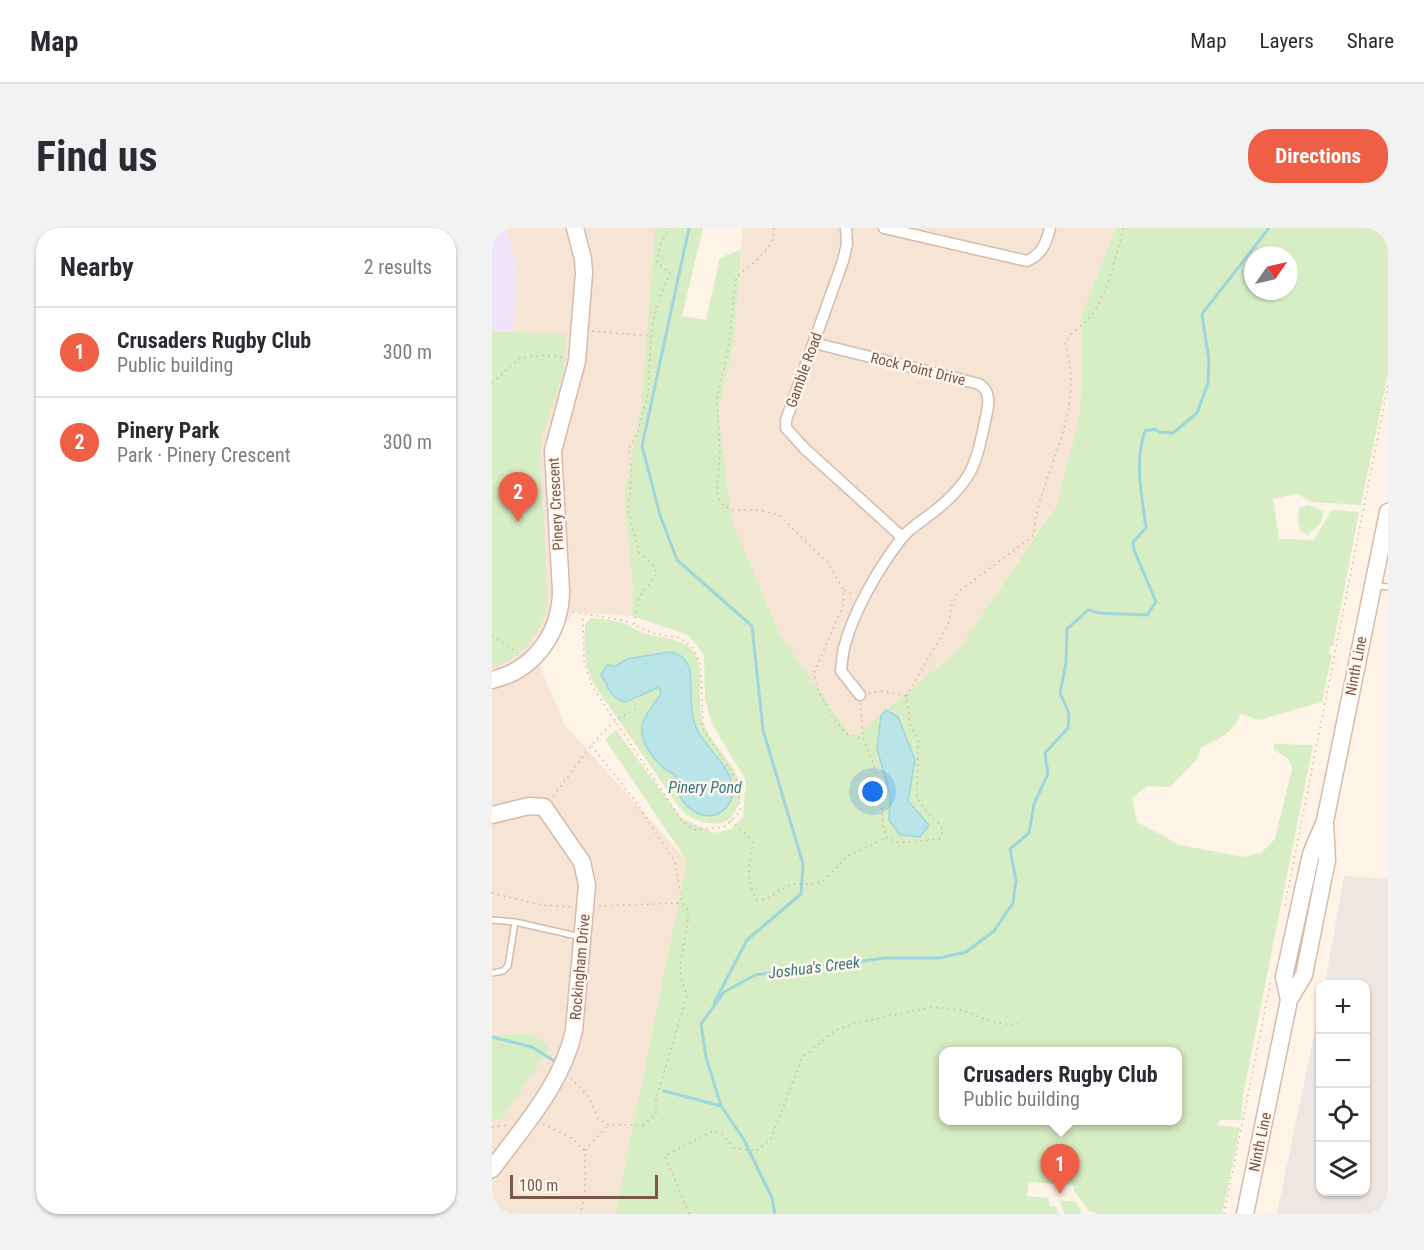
<!DOCTYPE html>
<meta charset="utf-8">
<style>
:root{--surface:#fff;--page:#f2f2f3;--text:#2b2b33;--muted:#7c7c81;--line:#e1e1e2;--accent:#ee5f45}
body{margin:0;font-family:"Roboto Condensed",sans-serif;background:var(--page);color:var(--text)}
.controls{position:absolute;right:18px;bottom:18px;display:grid;overflow:hidden;border-radius:12px;box-shadow:0 2px 4px #0004}
.controls button{width:54px;height:54px;display:grid;place-items:center;padding:0;border:0;border-bottom:2px solid var(--line);background:var(--surface);color:var(--text);font:30px sans-serif}
.compass{position:absolute;left:752px;top:18px;width:54px;height:54px;border-radius:50%;background:var(--surface);box-shadow:0 2px 4px #0004;rotate:56deg}
.scale{position:absolute;left:18px;bottom:15px;width:148px;box-sizing:border-box;padding-left:6px;border:3px solid #795749;border-top:0;font-size:16px;line-height:21px;white-space:nowrap;color:#795749;-webkit-text-stroke:4px #fff7ee;paint-order:stroke}
.you{position:absolute;left:381px;top:564px;width:21px;height:21px;margin:-15px;border:4px solid #fff;border-radius:50%;background:#1a73e8;box-shadow:0 0 0 9px #1a73e833}
.badge{display:grid;place-items:center;width:39px;height:39px;border-radius:50%;background:var(--accent);color:#fff;font-size:20px;font-weight:700}
.pin{position:absolute;translate:-50% -50px;filter:drop-shadow(0 2px 3px #0008)}
.pin::after{content:'';position:absolute;top:32px;width:21px;height:18px;background:inherit;clip-path:polygon(0 0,100% 0,50% 100%)}
.popup{position:absolute;left:447px;top:819px;width:243px;height:78px;box-sizing:border-box;display:grid;place-content:center;border-radius:12px;background:var(--surface);filter:drop-shadow(0 2px 4px #0005);font-size:20px;white-space:nowrap;color:var(--muted)}
.popup b{font-size:22px;color:var(--text)}
.popup::after{content:'';position:absolute;left:50%;top:100%;margin-left:-12px;border:12px solid transparent;border-top-color:var(--surface)}
.list{margin:0;padding:0;list-style:none}
h2{display:flex;justify-content:space-between;align-items:center;height:78px;margin:0;padding:0 24px;font-size:26px}
h2 small{font-size:20px;font-weight:400;color:var(--muted)}
.list li{display:grid;grid-template-columns:39px 1fr auto;gap:18px;align-items:center;box-sizing:border-box;height:90px;padding:0 24px;border-top:2px solid var(--line)}
.list b{display:block;font-size:22px;white-space:nowrap}
.list p{margin:0;font-size:20px;white-space:nowrap;color:var(--muted)}
.list em{font-size:20px;font-style:normal;color:var(--muted)}
.icon{flex:none;width:33px;height:33px;fill:none;stroke:currentColor;stroke-width:2;stroke-linecap:round;stroke-linejoin:round}
.map{position:relative;flex:none;width:896px;height:986px;overflow:hidden;border-radius:24px}
header{display:flex;align-items:center;gap:36px;box-sizing:border-box;height:84px;padding:0 30px;background:var(--surface);border-bottom:2px solid var(--line)}
header strong{font-size:28px}
nav{display:flex;gap:33px;margin-inline-start:auto;font-size:21px}
.intro{display:flex;align-items:center;justify-content:space-between;box-sizing:border-box;height:144px;padding:0 36px}
h1{margin:0;font-size:42px}
.button{padding:15px 27px;border-radius:24px;background:var(--accent);color:#fff;font-size:21px;font-weight:700}
main{display:flex;gap:36px;padding:0 36px}
aside{flex:1;background:var(--surface);border-radius:24px;box-shadow:0 2px 4px #0004}
.map>svg:first-child{display:block}
.residential{fill:#f6e4d4}
.industrial{fill:#eee6e0}
.education{fill:#f0e3fa}
.green{fill:#d7edc4;fill-rule:evenodd}
.water{fill:#b9e5e9;stroke:#9fd6db;stroke-width:1.5}
.lines{fill:none;stroke-linecap:round;stroke-linejoin:round}
.stream{stroke:#9fd6db;stroke-width:3}
.lane-casing{stroke:#d3bcae;stroke-width:8}
.street-casing{stroke:#d3bcae;stroke-width:13}
.secondary-casing{stroke:#d6bbab;stroke-width:19}
.path{stroke:#dab29f;stroke-width:1.5;stroke-dasharray:1.5 4.5;stroke-linecap:butt}
.lane{stroke:#fff;stroke-width:5}
.street{stroke:#fff;stroke-width:10}
.secondary{stroke:#fff;stroke-width:16}
.labels{text-anchor:middle;stroke-width:5;stroke-linejoin:round;paint-order:stroke}
.street-label{font-size:15px;fill:#795749;stroke:#fff7ee}
.water-label{font-size:16px;font-style:italic;fill:#3b787f;stroke:#fff7ee}
</style>
<header>
<strong>Map</strong>
<nav><a>Map</a><a>Layers</a><a>Share</a></nav>
</header>
<div class="intro"><h1>Find us</h1><a class="button">Directions</a></div>
<main>
<aside>
<h2>Nearby<small>2 results</small></h2>
<ul class="list">
<li><span class="badge">1</span><div><b>Crusaders Rugby Club</b><p>Public building</p></div><em>300 m</em></li>
<li><span class="badge">2</span><div><b>Pinery Park</b><p>Park · Pinery Crescent</p></div><em>300 m</em></li>
</ul>
</aside>
<div class="map">
<svg width="896" height="986" viewBox="0 0 896 986">
<rect width="100%" height="100%" fill="#fef3e7"/>
<path class="residential" d="M0,0h163l-14,179 -17,91 9,88 -1,30 -59,-4 -17,28 -18,22 27,63 122,136 -72,353h-123z
M251,0h373l-34,86 -2,101 -23,88 -99,147 -106,88 -73,-105 -47,-113 -14,-109 16,-68z"/>
<path class="industrial" d="M852,648l44,3v335h-111l43,-209v187h46v-208h-41z"/>
<path class="education" d="M0,0h14l10,35 -2,69h-22z"/>
<path class="green" d="M163,0h48l-21,88 24,4 14,-62 21,-9 -7,94 -16,68 14,109 47,113 73,105 106,-88 99,-146 23,-89 2,-101 34,-86h272v146l-27,131 -48,-3 -16,-8 -24,5 6,40 35,1 18,-30 27,2 -26,134h-3l-1,8 3,1 -10,47 -63,18 -18,-6c-6,17 -23,26 -40,33l-4,12 -27,28 -23,-1 -15,12 5,24 43,23 63,12 18,-4 14,-14 17,-70 -3,-10 -15,-9v-6l39,1 -70,350 -2,25h-21l-3,5 23,3 -18,86h-125l-9,-4 -14,-19v-6l-45,-3 -2,14 21,2 1,7 7,2 2,7h-443l72,-353 -82,-122 11,-9 65,88 33,15 17,-4 12,-12 3,-36 -34,-57 -7,-24 -1,-45 -16,-20 -56,-19 1,-30 -9,-88 17,-91zM761,27h36v36h-36zM451,824h234v68h-234z
M0,104l74,1 -3,39 -21,65 -2,18 8,150c-8,29 -25,54 -56,62z
M817,277l15,7 -4,12 -12,11 -8,-4 -2,-11 1,-12z
M99,390c10,1 22,2 32,5 7,2 13,7 20,10 16,5 36,4 48,16 16,15 5,50 11,71 9,30 53,55 34,90 -6,11 -13,15 -26,13 -11,-1 -21,-5 -29,-13l-86,-124c-12,-21 -10,-39 -10,-63zM176,424l29,77 11,17 14,16 -40,38 -8,-26c-16,-6 -35,-31 -32,-48 2,-11 13,-23 19,-32v-4l-2,-3h-3l-23,13 -26,-13 -3,-10c19,-18 38,-23 64,-25z
M39,805l19,14 -49,73 -9,-1v-83z
M567,972l17,2 6,10 -2,2h-15z"/>
<path class="water" d="M176,424c12,1 18,6 22,18 2,17 -1,38 5,55 9,25 42,42 37,72 -2,7 -8,14 -14,17 -17,7 -35,-8 -40,-22 -2,-6 -1,-12 -4,-18 -15,-6 -35,-30 -32,-48 2,-11 13,-23 19,-32l-2,-7 -33,15c-17,-4 -16,-14 -25,-27l7,-11 6,3 13,-8z
M394,482l12,7 17,43 -7,41 21,24 -9,12 -20,-2 -11,-15 1,-25 -13,-47 4,-32z"/>
<g class="lines">
<path class="stream" d="M197,0l-47,218 18,69 17,45 75,66 11,104 40,134 -2,30 -54,46 -33,63
M0,809l40,10 24,15
M172,863l57,15
M283,986l-3,-16 -29,-60 -22,-32 -15,-49 -5,-33 23,-32 31,-17 130,-17h54l27,-6 28,-21 19,-28 3,-22 -6,-32 19,-16 5,-29 14,-30 -3,-21 23,-25 1,-15 -9,-20 6,-30 1,-34 21,-19 12,3 47,2 9,-13 -22,-52 -1,-8 13,-14c-4,-31 -12,-66 -1,-97l10,-2 4,3 14,1 24,-20 11,-30 1,-22 -7,-47 67,-86"/>
<defs>
<path id="lane" d="M885,358l11,1
M0,692l23,2 66,15
M0,745l11,-2 5,-5 7,-44"/>
<path id="street" d="M354,0l1,16 -4,17 -57,159v8l18,20 98,89
M392,0l143,33c15,-7 19,-17 23,-33
M322,115l165,41c12,7 10,20 7,33 -10,46 -12,62 -50,93 -11,9 -27,18 -35,29 -23,30 -48,73 -57,109 -2,8 -2,16 -3,23l19,24"/>
<path id="secondary" d="M0,452c43,-10 69,-48 69,-90l-8,-139 24,-90 7,-88 -1,-14 -8,-31
M0,587l37,-9 15,1 38,55 5,23 -13,146c-12,53 -50,95 -82,138
M797,772l-5,-23 27,-123 14,-33 63,-309
M753,986l44,-214 15,-25 23,-115 -2,-36"/>
</defs>
<use href="#lane" class="lane-casing"/>
<use href="#street" class="street-casing"/>
<use href="#secondary" class="secondary-casing"/>
<path class="path" d="M282,0c2,21 -25,37 -38,50l-8,73 -11,46 3,56 -3,35 1,9 6,9 9,4h25l21,5 49,48 15,26 1,14 -30,70 3,15 17,31 13,15 16,5
M100,103l58,5
M0,155l28,-25 24,-3 21,3
M352,362l9,5
M81,384l50,8 29,13 28,5 14,11 7,17 2,63 35,53 2,30 -16,15 -30,3 -12,-9 -90,-135 -8,-25 -1,-47
M142,396l5,-27 17,-21 -1,-9 -16,-15 -11,-42 4,-32 -3,-30 9,-17 10,-38 3,-57 4,-26 15,-37 -13,-11 4,-19 9,-15
M0,408l26,17
M389,463l25,5 4,28 8,17 -1,57 14,19 9,7 3,7 -4,8 -39,4 -13,-5 -4,-12 -2,-33 -5,-22 -13,-32 -3,-44z
M414,468l42,-71 4,-21 6,-12 75,-56c2,-10 3,-21 6,-32 16,-55 44,-101 26,-161 6,-12 18,-17 26,-27 17,-23 26,-61 32,-88
M61,568c20,-25 38,-54 61,-74 7,-6 17,-10 25,-15
M239,592l22,22c-4,23 -8,37 4,58l9,-1 25,-15h21l10,-2 26,-26 38,-18
M0,665l50,12 29,2
M793,677l103,-520
M107,678l82,-3
M79,850l17,18 10,22 10,7h35l13,-11v-15l31,-103 -6,-19 -1,-11 8,-46v-10l-6,-7 -7,-41 -39,-60 -44,-56
M51,896l30,15 12,12v46l-5,17
M0,899l16,-2
M93,922l23,-25
M197,986l-24,-58 48,-25 9,3 12,14 22,3 15,-12 31,-81 33,-28 21,-7 76,-16 30,3 28,11 20,4 13,-2
M732,986l47,-234"/>
<use href="#lane" class="lane"/>
<use href="#street" class="street"/>
<use href="#secondary" class="secondary"/>
</g>
<g class="labels">
<g class="street-label">
<text transform="translate(426 141) rotate(14)" y="5">Rock Point Drive</text>
<text transform="translate(312 142) rotate(-70)" y="5">Gamble Road</text>
<text transform="translate(64 276) rotate(-93)" y="5">Pinery Crescent</text>
<text transform="translate(864 438) rotate(-79)" y="5">Ninth Line</text>
<text transform="translate(88 739) rotate(-85)" y="5">Rockingham Drive</text>
<text transform="translate(768 914) rotate(-78)" y="5">Ninth Line</text>
</g>
<g class="water-label">
<text x="213" y="565">Pinery Pond</text>
<text transform="translate(322 739) rotate(-7)" y="6">Joshua's Creek</text>
</g>
</g>
</svg>
<div class="controls">
<button>+</button>
<button>−</button>
<button><svg class="icon" aria-label="locate" viewBox="0 0 24 24"><circle cx="12" cy="12" r="6"/><path d="M12 2v4M12 18v4M2 12h4M18 12h4"/></svg></button>
<button><svg class="icon" aria-label="layers" viewBox="0 0 24 24"><path d="M12 4l9 5-9 5-9-5zM3 14l9 5 9-5"/></svg></button>
</div>
<svg class="compass" viewBox="-18 -18 36 36"><path d="M0-13l5 13h-10z" fill="#e53935"/><path d="M0 13l5-13h-10z" fill="#7c7c81"/></svg>
<div class="scale">100 m</div>
<div class="you"></div>
<div class="pin badge" style="left:568px;top:966px">1</div>
<div class="popup"><b>Crusaders Rugby Club</b>Public building</div>
<div class="pin badge" style="left:26px;top:294px">2</div>
</div>
</main>
